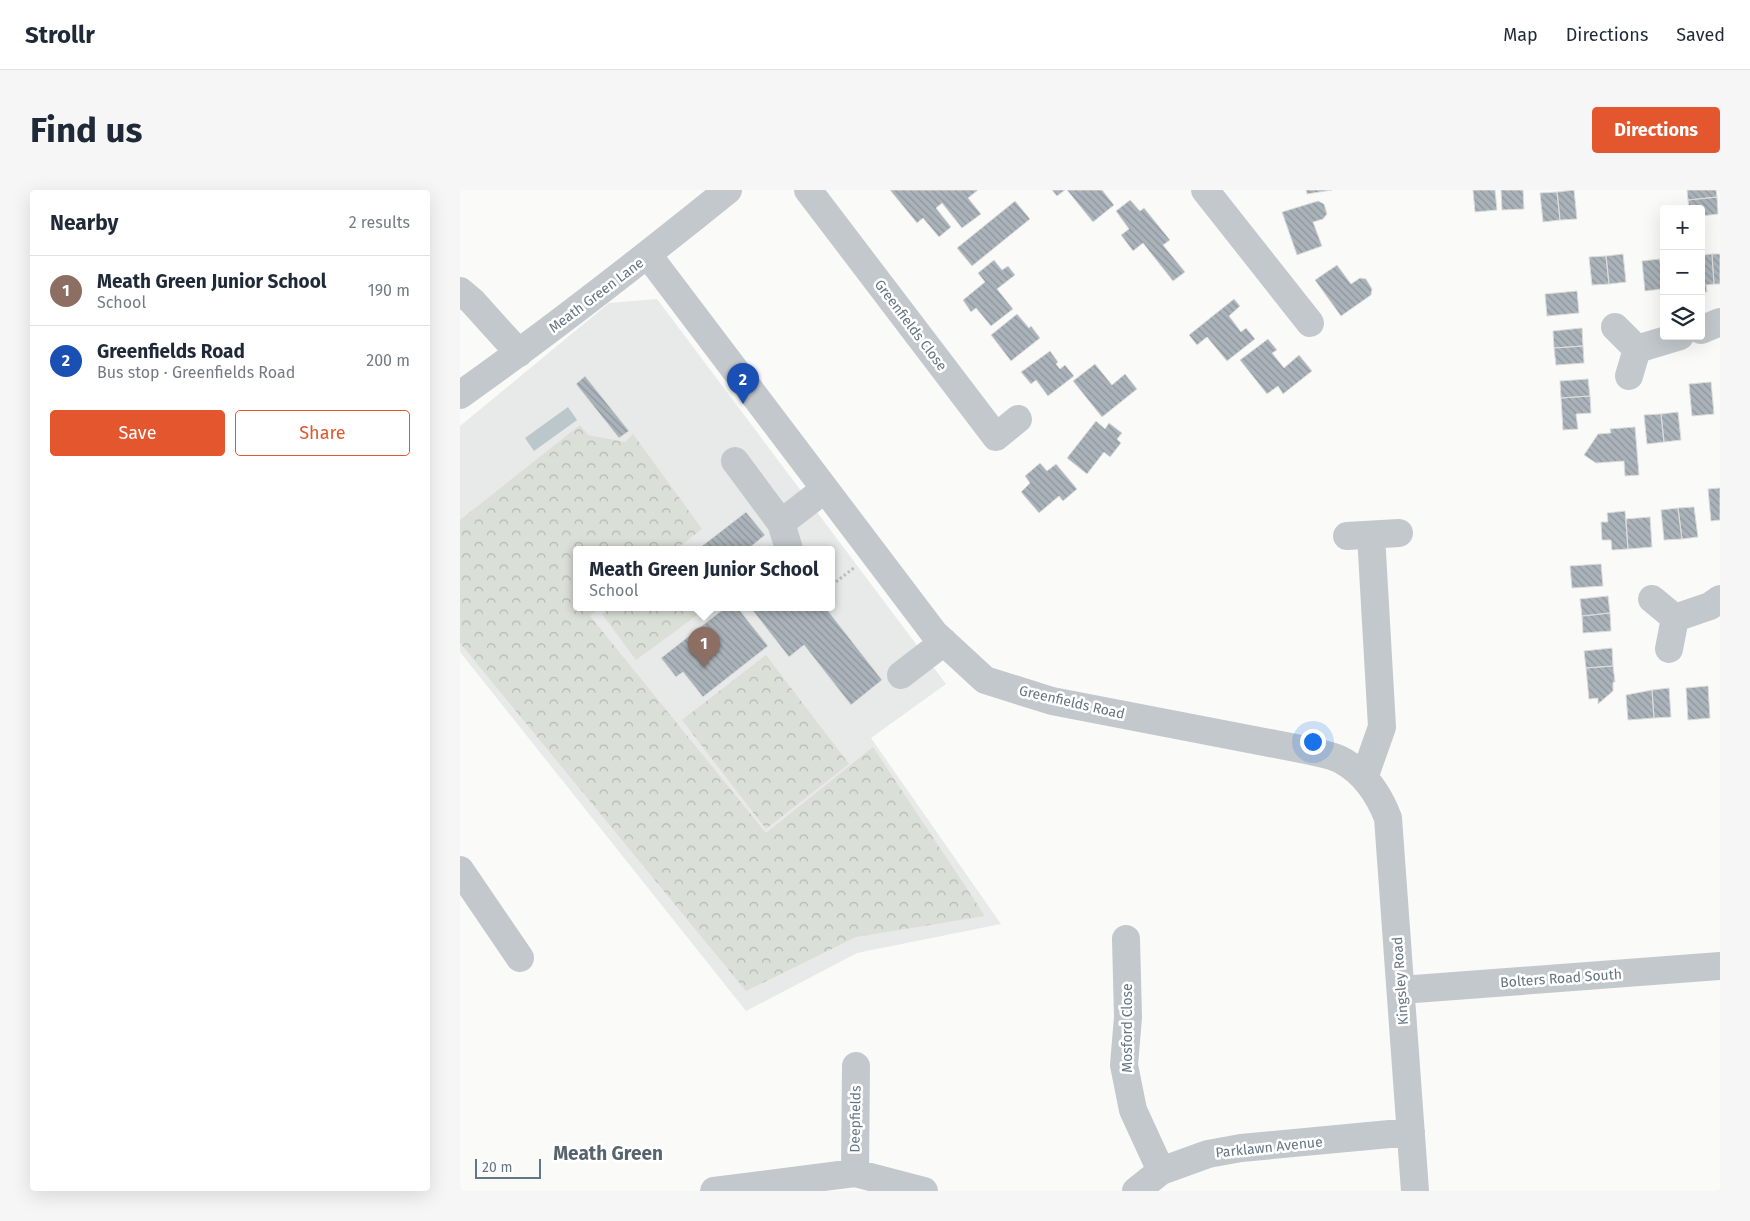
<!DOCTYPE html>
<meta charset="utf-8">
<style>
:root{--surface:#fff;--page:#f6f6f7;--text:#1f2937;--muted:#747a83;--line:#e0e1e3;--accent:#e4572e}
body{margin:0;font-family:"Fira Sans",sans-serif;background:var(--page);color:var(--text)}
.controls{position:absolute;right:15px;top:15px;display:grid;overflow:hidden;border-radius:5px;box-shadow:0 5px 20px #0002}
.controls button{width:45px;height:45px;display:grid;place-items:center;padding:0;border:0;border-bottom:1px solid var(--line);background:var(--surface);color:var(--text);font:25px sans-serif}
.scale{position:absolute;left:15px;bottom:12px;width:66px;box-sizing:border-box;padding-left:5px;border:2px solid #657683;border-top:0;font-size:14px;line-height:18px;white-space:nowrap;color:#657683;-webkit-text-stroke:4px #fff;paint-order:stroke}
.you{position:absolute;left:852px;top:551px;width:18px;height:18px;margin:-12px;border:4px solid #fff;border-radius:50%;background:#1a73e8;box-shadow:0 0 0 8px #1a73e833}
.badge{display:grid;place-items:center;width:32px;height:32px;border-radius:50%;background:var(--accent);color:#fff;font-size:16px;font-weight:700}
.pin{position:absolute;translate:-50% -41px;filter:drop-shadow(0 1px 2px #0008)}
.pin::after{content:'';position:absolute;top:26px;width:18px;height:15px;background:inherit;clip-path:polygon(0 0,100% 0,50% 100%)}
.popup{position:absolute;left:113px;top:356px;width:262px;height:65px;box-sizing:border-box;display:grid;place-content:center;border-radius:5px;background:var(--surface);filter:drop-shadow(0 1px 4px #0005);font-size:16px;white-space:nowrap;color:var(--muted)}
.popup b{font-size:19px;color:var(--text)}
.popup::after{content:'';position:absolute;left:50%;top:100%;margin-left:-10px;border:10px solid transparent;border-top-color:var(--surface)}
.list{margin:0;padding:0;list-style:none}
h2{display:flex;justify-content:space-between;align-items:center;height:65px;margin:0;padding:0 20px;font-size:21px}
h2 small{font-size:16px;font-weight:400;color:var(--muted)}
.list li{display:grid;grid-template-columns:32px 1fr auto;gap:15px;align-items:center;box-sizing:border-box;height:70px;padding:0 20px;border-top:1px solid var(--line)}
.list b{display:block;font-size:19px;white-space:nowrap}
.list p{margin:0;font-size:16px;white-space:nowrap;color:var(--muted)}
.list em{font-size:16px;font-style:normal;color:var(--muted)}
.actions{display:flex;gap:10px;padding:15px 20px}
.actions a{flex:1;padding:11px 0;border:1px solid var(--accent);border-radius:5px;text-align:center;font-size:18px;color:var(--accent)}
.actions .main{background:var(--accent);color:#fff}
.icon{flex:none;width:28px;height:28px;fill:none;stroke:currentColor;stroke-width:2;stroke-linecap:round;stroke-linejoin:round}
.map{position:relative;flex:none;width:1260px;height:1001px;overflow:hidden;border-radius:5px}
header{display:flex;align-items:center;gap:30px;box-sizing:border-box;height:70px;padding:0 25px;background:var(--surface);border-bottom:1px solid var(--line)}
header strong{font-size:24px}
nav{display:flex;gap:28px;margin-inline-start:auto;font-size:18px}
.intro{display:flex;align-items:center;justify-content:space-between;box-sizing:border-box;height:120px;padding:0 30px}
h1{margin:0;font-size:35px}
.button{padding:12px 22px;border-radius:5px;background:var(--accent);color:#fff;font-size:18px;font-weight:700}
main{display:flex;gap:30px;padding:0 30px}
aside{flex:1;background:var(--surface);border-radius:5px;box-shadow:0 5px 20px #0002}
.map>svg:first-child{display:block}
.built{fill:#e8e9e9;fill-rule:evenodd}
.park{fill:url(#park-crowns)}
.water{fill:#bbc7cb}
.building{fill:url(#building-back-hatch);stroke:#dcdcda}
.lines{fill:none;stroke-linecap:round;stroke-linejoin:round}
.path{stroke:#bbbfc2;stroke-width:3;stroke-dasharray:2.5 2.5;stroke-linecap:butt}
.minor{stroke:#c3c8cc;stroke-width:28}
.labels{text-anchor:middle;stroke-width:5;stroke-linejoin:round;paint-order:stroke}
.street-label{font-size:14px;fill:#657683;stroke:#fff}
.district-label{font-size:19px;font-weight:bold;fill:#57646e;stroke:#fff}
</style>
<header>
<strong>Strollr</strong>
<nav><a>Map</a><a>Directions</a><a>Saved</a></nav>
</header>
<div class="intro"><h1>Find us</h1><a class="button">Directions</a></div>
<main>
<aside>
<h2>Nearby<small>2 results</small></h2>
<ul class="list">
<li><span class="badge" style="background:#8d6e63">1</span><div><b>Meath Green Junior School</b><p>School</p></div><em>190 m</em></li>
<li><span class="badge" style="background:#1a4fb4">2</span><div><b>Greenfields Road</b><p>Bus stop · Greenfields Road</p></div><em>200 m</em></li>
</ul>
<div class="actions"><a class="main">Save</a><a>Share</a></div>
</aside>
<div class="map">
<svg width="1260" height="1001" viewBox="0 0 1260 1001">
<defs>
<pattern id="park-crowns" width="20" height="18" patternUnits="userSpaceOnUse" patternTransform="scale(1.25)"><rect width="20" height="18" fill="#dadfd7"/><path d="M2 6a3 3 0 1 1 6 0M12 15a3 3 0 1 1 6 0" fill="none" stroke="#b4b9b4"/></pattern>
<pattern id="building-back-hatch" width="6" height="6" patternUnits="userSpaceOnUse" patternTransform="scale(1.25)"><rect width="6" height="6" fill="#aab3b9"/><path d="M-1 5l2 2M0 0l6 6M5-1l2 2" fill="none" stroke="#8e969c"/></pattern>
</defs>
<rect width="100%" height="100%" fill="#fafaf8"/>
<path class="built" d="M197,109l289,385 -75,54 130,186 -144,29 -111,58 -286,-359v-226l149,-123zM116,359h256v58h-256z"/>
<path class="park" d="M120,235l8,10 37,7 8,-8 69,95 -26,20h-100v58h25l-11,9 176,217 107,-86 112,169 -129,21 -110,54 -286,-348v-123z
M152,417h96l-72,53 -34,-46z
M306,465l83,109 -83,65 -84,-109z"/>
<path class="water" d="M108,217l9,13 -43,31 -9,-13z"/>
<path class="building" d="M430,0h88l-10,8 13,16 -19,14 -20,-25 -6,5 15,19 -12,10 -16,-19 -6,5z
M592,0h13l-8,6z
M607,0h35l12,15 -21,17z
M846,0h26l-25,4z
M1013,0h22l2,20 -22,2z
M1041,0h22l1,19 -22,1z
M1114,0l3,29 -17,1 -3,-28z
M1227,0h29l1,7 -29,3z
M1097,2l3,28 -17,2 -3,-29z
M1257,7l1,17 -17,2v-7h-12l-1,-9z
M670,10l10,11 4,-3 26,32 -7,5 22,27 -12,9 -30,-38 -10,8 -12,-16 8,-6 -13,-18z
M555,11l15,18 -58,47 -15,-18z
M858,11l6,3 3,10 -4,5 -10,3 9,24 -25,9 -15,-43z
M1163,64l3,28 -17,2 -3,-28z
M1252,64h8v30h-6z
M1252,64l2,30 -8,1 1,7h-6v-37z
M1146,66l3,28 -17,1 -3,-28z
M1200,69h4v30h-2z
M1200,69l2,30 -17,2 -3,-30z
M534,70l8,10 6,-4 7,9 -18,14 16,20 -22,17 -15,-18 -5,4 -8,-12 22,-18 -7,-9z
M877,75l14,19 9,-6 6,1 6,10 -1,6 -30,21 -26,-36z
M1117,101l2,22 -32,3 -2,-22z
M774,109l6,7 -11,10 12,16 5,-4 9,11 -28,22 -20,-24 -10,8 -8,-10z
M557,124l12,14 2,-2 9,12 -29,23 -20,-26z
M1122,138l1,18 -29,2 -1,-17z
M808,149l9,11 -5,3 12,15 15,-13 13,16 -29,23 -5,-8 -11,8 -27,-34z
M1123,156l1,17 -28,2 -2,-17z
M590,161l8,11 -2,2 4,5 5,-4 9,11 -26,20 -12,-16 -5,4 -10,-12z
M635,174l17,21 13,-11 12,15 -35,28 -29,-36z
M125,186l44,55 -10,7 -43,-54z
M1128,189l2,17 -29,2 -1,-17z
M1251,192l3,32 -22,2 -3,-32z
M1130,206l1,17 -15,1 2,15 -15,1 -2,-32z
M1218,222l3,28 -17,2 -3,-28z
M1201,224l3,28 -17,2 -3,-29z
M636,231l9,8 4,-6 13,10 -5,6 4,4 -11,14 -6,-5 -17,22 -20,-16z
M1175,237l4,48 -14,1 -1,-15 -28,2 -12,-8 14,-21 13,-1 -1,-4z
M580,273l7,8 9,-7 21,25 -14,12 -4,-5 -20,17 -18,-21 9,-9 -5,-7z
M1260,298v32l-9,1 -3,-32z
M1234,317l4,30 -16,2 -4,-31z
M1218,318l4,31 -18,1 -3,-30z
M1165,321l3,38 -16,1 -1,-10h-9l-1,-18h7l-1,-9z
M286,322l19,23 -17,14h-50z
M1190,327l2,30 -24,2 -2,-30z
M1141,374l2,22 -31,2 -2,-22z
M1148,406l2,17 -28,3 -2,-17z
M266,417h11l31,39 -65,51 -20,-25 -7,5 -15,-19z
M290,417h75l57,73 -31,25 -47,-60 -15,12z
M1150,423l1,18 -28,2 -1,-17z
M1152,458l1,18 -27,2 -2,-17z
M1153,476l2,16h-2v9l-15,13v-6l-9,1 -3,-31z
M1248,496l2,32 -22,2 -2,-32z
M1209,498l2,29 -17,1 -2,-28z
M1192,500l2,28 -26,2 -2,-25z"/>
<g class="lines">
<path class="path" d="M372,395l23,-18"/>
<path class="minor" d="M348,0l188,247 22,-18
M745,0l105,133
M188,65l286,378 51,47 67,21 254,49c11,3 27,5 37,11 23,13 36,34 45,57l27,373
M0,101l12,10 47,52
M1155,137l22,22 -8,27
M1241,140l19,-8
M1177,159l43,-13
M0,205c92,-65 180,-134 268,-205
M275,271l46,62
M887,346l52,-3
M329,359l-8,-26 44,-34
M1192,409l23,19 35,-12 10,-7
M1209,459l6,-31
M441,485l43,-33
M904,588l18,-51 -11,-192
M0,680l60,88
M666,749l2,78 -4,48 9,45 28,61
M941,800l319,-24
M395,983l1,-107
M254,1001l141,-18 69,18
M676,1001l25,-20 47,-17 33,-6 170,-16"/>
</g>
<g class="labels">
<g class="street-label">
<text transform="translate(136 105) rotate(-37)" y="5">Meath Green Lane</text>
<text transform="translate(451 135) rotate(53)" y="5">Greenfields Close</text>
<text transform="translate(612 512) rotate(13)" y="5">Greenfields Road</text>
<text transform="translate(1101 788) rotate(-4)" y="5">Bolters Road South</text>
<text transform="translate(940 791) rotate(-94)" y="5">Kingsley Road</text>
<text transform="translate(667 838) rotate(-90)" y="5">Mosford Close</text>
<text transform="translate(395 929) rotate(-89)" y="5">Deepfields</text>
<text transform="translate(809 957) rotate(-6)" y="5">Parklawn Avenue</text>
</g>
<g class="district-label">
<text x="148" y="970">Meath Green</text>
</g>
</g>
</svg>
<div class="controls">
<button>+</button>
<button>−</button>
<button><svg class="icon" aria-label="layers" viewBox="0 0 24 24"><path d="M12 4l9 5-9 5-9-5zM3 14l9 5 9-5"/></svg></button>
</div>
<div class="scale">20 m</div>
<div class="you"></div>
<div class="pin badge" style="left:244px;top:478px;background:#8d6e63">1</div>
<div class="popup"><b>Meath Green Junior School</b>School</div>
<div class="pin badge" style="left:283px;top:214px;background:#1a4fb4">2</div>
</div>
</main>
